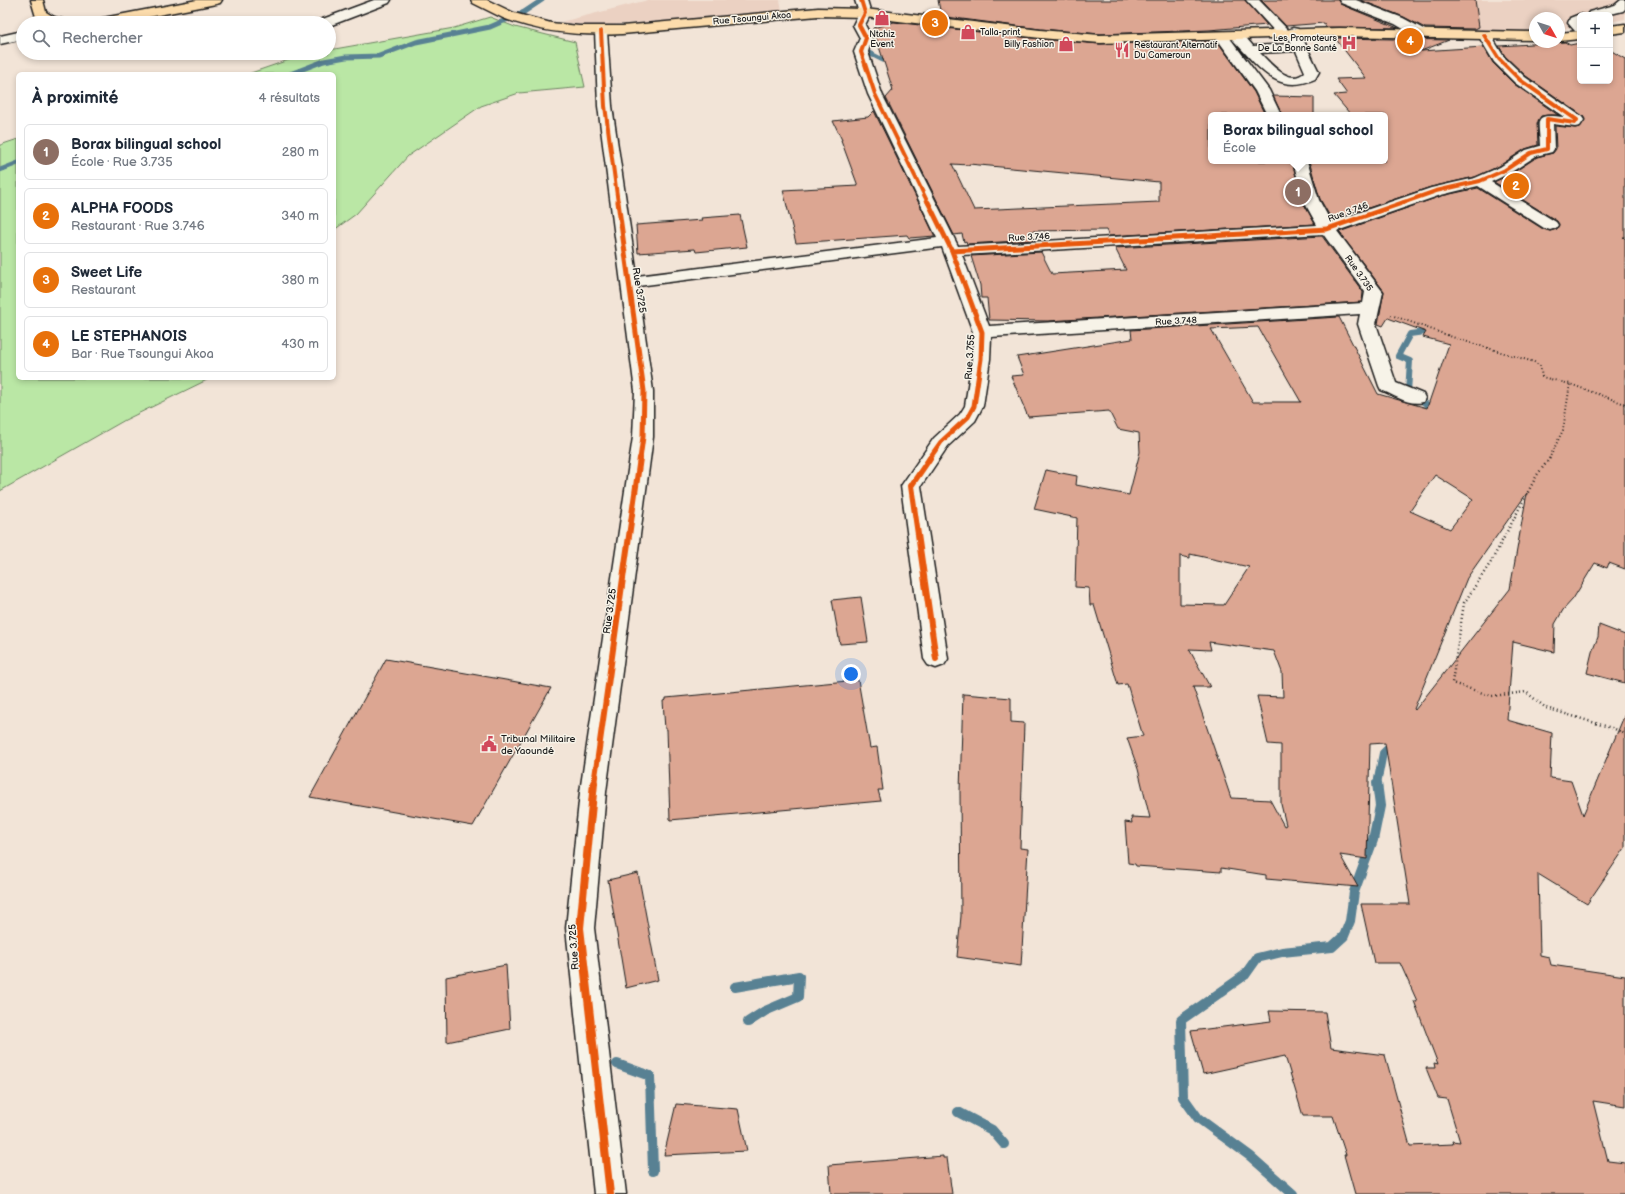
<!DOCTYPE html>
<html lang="fr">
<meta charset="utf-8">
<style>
:root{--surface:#fff;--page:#f6f6f7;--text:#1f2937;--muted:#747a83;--line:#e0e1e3;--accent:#ea580c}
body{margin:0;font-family:"Balsamiq Sans",sans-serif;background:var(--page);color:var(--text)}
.controls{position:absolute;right:12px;top:12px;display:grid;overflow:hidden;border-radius:6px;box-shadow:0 2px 6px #0003}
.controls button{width:36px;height:36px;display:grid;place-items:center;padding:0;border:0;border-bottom:1px solid var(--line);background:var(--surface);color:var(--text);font:20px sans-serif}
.compass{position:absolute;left:1529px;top:12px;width:36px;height:36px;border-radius:50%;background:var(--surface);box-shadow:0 2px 6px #0003;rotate:129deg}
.you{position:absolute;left:851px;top:674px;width:14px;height:14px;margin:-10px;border:3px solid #fff;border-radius:50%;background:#1a73e8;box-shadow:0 0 0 6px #1a73e833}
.badge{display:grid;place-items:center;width:26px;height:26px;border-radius:50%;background:var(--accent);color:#fff;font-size:13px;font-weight:700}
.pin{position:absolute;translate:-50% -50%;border:2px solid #fff;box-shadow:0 1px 4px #0006}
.popup{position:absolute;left:1208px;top:112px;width:180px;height:52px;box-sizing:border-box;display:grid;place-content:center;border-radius:6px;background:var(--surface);filter:drop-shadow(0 1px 3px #0005);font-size:13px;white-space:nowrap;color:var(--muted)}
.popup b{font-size:15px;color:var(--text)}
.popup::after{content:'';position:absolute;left:50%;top:100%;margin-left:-8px;border:8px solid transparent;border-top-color:var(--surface)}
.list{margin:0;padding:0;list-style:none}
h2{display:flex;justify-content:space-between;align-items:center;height:52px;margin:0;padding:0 16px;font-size:17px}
h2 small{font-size:13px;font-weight:400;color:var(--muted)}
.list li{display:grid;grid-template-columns:26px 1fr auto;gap:12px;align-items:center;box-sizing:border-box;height:56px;margin:0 8px 8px;padding:0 8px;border:1px solid var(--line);border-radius:6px}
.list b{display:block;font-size:15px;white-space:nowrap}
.list p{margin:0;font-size:13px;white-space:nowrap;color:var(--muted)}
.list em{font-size:13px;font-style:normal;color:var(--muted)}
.icon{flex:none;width:22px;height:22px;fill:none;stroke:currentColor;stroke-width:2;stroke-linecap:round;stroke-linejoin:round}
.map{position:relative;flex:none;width:1625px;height:1194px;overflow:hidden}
.search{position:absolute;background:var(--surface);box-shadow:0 2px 6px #0003;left:16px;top:16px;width:320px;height:44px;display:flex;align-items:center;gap:10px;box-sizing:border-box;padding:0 14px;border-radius:22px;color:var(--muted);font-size:15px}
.panel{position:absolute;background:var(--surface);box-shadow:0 2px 6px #0003;left:16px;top:72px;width:320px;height:308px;border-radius:6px}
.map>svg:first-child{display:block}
.built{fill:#ebd1c2}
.green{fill:#bae7a5;stroke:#6b8260}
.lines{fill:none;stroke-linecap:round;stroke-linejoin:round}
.stream-far3{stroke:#598193;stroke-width:5}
.stream-far2{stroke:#598193;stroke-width:6}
.stream-far1{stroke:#598193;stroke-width:8}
.stream{stroke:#598193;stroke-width:10}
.building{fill:#dca692;stroke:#1c1c1c;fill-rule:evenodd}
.minor-casing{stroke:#1c1c1c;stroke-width:3}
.major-casing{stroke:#1c1c1c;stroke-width:3}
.path-far1{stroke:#1c1c1c;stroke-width:2;stroke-dasharray:1 2.5;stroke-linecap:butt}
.path{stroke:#1c1c1c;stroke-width:2.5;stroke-dasharray:1 3;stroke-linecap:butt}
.minor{fill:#f7f3e8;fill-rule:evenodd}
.major{fill:#fcdcac;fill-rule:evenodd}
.cycleway-far3-casing{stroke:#f7f3e8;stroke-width:5.5}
.cycleway-far2-casing{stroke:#f7f3e8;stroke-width:7}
.cycleway-far1-casing{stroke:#f7f3e8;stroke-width:8}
.cycleway-casing{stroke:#f7f3e8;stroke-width:10}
.cycleway-far3{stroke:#e8590c;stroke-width:4}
.cycleway-far2{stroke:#e8590c;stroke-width:5}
.cycleway-far1{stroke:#e8590c;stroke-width:6}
.cycleway{stroke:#e8590c;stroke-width:8}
.labels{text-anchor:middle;stroke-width:3;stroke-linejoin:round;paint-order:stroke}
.far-street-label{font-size:9px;fill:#1c1c1c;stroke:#f7f3e8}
.far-poi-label{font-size:9px;fill:#1c1c1c;stroke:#f7f3e8;text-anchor:start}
.street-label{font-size:10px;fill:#1c1c1c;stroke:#f7f3e8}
.poi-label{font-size:10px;fill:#1c1c1c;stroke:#f7f3e8;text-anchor:start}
</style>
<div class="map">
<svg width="1625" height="1194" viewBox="0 0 1625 1194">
<rect width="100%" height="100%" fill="#f2e4d7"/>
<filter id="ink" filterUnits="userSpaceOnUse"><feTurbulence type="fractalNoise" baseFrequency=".025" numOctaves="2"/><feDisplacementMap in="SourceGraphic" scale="8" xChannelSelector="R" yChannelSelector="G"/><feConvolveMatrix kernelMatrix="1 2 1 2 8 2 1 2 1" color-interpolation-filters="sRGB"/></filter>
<g filter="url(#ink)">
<path class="built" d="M648,0h132l2,10 -143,13 -50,3 -28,-4z
M1325,0h300v19l-15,3v-7h-30v10l-21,5v-12h-24v14l-74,-1 -3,-3 -39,-9 -12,5 -28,-12 11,-4 -3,-2 -28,10z"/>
<path class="green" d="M490,17l25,10 60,15 10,45 -66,6 -38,13 -73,50 -52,58 -22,16v-156h-86l55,-19 26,-2v-3l125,-22z
M18,139v239h193l-86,42 -125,71v-346z"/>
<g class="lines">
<path class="stream-far3" d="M867,52l16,8
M290,74l34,-13 22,-4 33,-1 37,-14 74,-15 34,-15 18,-12
M0,170l18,-7"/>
<path class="stream-far2" d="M1433,333l-9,-1 -14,2 -12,22 12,5 -2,31 29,19"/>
<path class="stream-far1" d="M1377,784l6,-31 8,-8"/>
<path class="stream" d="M735,987l64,-11 -1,21 -33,14 -17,11
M617,1064l33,12 3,95
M958,1112l34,18 12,14
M1293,1194l-43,-38 -52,-38 -15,-21 -2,-77 64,-45 12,-17 25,-6 50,-5 12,-11 6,-15 4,-29 19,-52 7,-34 -3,-23"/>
</g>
<path class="building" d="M938,0h307l22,25 -58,5 -109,4 -60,-5 -117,-15 17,-4z
M1261,0h77l2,4 58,24 -72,-1 -2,-4 -38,3z
M1360,0h115l4,27 -4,2 -50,-1 -21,-11z
M894,22l146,17 60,5 117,-3 37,51 11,23h-54v46h81l10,39 13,24 -206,12 -3,-6 -76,1 5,9 -68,4 -1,-3 -2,1 -2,-8 -8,1 -68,-137 7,-8 -20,-62zM952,164l17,1v-1l190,18v20l-185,8z
M1335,38l114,2 -28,11 63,-4 9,16 21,21 44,31h-11l-6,1 -4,8 1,21 -13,4 -26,17 -24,11 -44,10 -99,33 -12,-21 -11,-38h76v-46h-34l-17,-20 13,-1 -11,-15 30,-1z
M1565,42l5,3 10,-2v38h30v-31l15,9v178h-2l2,2v330l-16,-6 -2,5 -12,-5 -22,36 -10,11 -8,14 -1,28 -41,-10 -6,78 45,13 -2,45 21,3 12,34 42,-101v134l-38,56 -49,-30 2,81 9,2 2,8 74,11v130l-32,-5 15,60 17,2v31h-270l-11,-39h2l-13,-39h-30l-18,-60 -82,18 -12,-43 80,-10 -2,-10 56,1 6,36 54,7 25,91 43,-2 -1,-3 8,1 -13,-43 -9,-1 -12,-30h9l-1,-5 4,1 -24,-63h3l-17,-38h-26l-13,-59h49l-25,-161 -15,1 -3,115 -27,-4 18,32 -92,-8v-4l-45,-7v4l-85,-6 -1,-2 -7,-1 -3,-41 7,1 -1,-6 19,1 -12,-49 -11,-31 16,-2 -16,-52 -9,1 -24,-80h-4l-1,-17 -14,-1 2,-69 -43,-9 12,-39 31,6 -1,9 53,10 11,-43 -1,-19 -21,-4 -9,-18 -81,6 -17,-41 13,-1 -7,-18 115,-18 -1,-9 208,-13 39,77 49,14 22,-64 -26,-7 3,-5 -38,-14 -5,8 -5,-2 6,-33 -45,-59 102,-36 37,-8 65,41 7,2 7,-2 2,-5 -2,-3 -63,-39 17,-8 26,-17 16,-4 3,-4 -1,-23 20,2 5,-1 5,-8 -2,-3 -57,-40 -21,-20 -6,-10zM1258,327l43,75h-48l-42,-73zM1435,475l38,24 -23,30 -40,-18zM1527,493l-17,96 -95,121 -1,-1 53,-131zM1190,554l59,13 -25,38 -44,-1v-48l10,2zM1209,642l65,9 8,21 1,25 -26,-1 11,48 13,1v59l5,21 -2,1 -14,-26 -39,-2 -38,-111h17l-21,-38 22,1z
M1273,96l41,1v18h-32z
M874,111l61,125 -26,2 -2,-3 -111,8 -13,-53 75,-4 -17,-46h1l-9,-19 35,-4z
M740,215l7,32 -51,5 -1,-3 -57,4 -2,-28 66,-5 -1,-2z
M1322,236l41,56 -1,10 -314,19 -59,-1 -2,-22h-6l-1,-13 -9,-29 70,-4 11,22 74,-4 -11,-22z
M861,597l7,45 -28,2 -8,-44z
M1599,625l26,10v48l-38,-10 5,-21 6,-15z
M386,659l165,29 -78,138 -163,-29z
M858,680l12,68 7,-1 6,43h-5l3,11 -211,19 -3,-91h-2l-2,-28 3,-1v-2z
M963,694l48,4v24l13,1 -4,125 8,1 -7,117 -64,-9 4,-41 -1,-125z
M638,873l20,107 -32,8 -18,-108z
M506,965l4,64 -63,13 -1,-65z
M676,1104l62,5 9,42 -83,4z
M943,1156v2h4l5,36h-121l-2,-29z"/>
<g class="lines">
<defs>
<path id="minor" d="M374,0h17l-2,3 -60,23v-3h-11l2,-3z
M855,0h12l4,13 -6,12 7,13 -4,14 14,42 76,152 359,-21 -14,-25 -10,-39h14l12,39 12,22 100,-34 44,-10 25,-11 26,-17 14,-4c-1,-27 -8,-33 24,-29l-49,-34 -21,-21 -16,-27 1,-3h10l15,25 21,20 57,40 2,3 -4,6 -5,1 -22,-3 1,25 -2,3 -16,4 -26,17 -19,9 65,40 2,3 -2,3 -6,2 -6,-2 -66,-42 -37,9 -104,36 46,61 -7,32 20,59 27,11 2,4 -2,4c-14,4 -29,-7 -42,-12l-2,-4 -21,-62 2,-10 -369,23 -1,22 -7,47 -8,15 -27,25 -27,40 27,173 -4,6 -8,3 -8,-3 -4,-6 -23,-173 33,-48 26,-24 5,-8 7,-47 1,-27 -31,-85 -304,39 15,105v46l-47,355 -12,136 32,266h-32l-28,-266 14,-136 53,-355 2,-46 -37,-285 -3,-75 1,-3h10l1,3 5,75 25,170 300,-38 -69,-144 -14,-42 6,-14 -7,-13 6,-12zM1323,234l42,58 -2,11 -374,23 -27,-71z
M1246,0h13l29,30 5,-2 5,1 21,43 -4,7c-40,18 -59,-16 -84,-41l-1,-3 1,-3c11,-2 16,7 22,14l39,-2 -4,-8h-9zM1296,51l9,21c-15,15 -34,-8 -45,-19z
M1339,0h17l47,18 24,13 1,3 -1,3h-10l-22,-13 -54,-21z
M1621,0h4v9l-2,2 -16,4h-20l2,-3 26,-7z
M1580,14l3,1h-3v17l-5,-1 -7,-8 2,-5z
M23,31v8l-23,5v-8z
M1221,32l5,1 43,57 12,25h-14l-12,-24 -40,-55 1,-3z"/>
<path id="major" d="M31,0h12l3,12 8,5 11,3 2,3h-20l-11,-6z
M197,0h25l-2,3 -4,1 -99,19h-25l2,-3 4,-1z
M471,0h16l27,13 37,10 28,3h43l196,-18 47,1 175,21 60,5 240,-7 195,4v8l-195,-4 -240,7 -60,-5 -175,-21 -47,-1 -196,18c-40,2 -81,-1 -119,-16 -10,-5 -20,-10 -30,-15z
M1625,24v8l-15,2v-8z
M1580,31v8l-21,2v-8z"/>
</defs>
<use href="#minor" class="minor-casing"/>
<use href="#major" class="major-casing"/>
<path class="path-far1" d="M1391,315l67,24 76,23 6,4 2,11 28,7 55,20
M1549,459l14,-29 7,-46"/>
<path class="path" d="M1550,458l-13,17 -46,87 -27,41 -12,80 40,13 34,-4 20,16 69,21 10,5"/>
<use href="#minor" class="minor"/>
<use href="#major" class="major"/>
<defs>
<path id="cycleway-far3" d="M861,0l4,13 -6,12 7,13 -5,14 14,42 53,109
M601,31l4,75 13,97
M1402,203l34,-12 44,-10 25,-11 26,-17 16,-4v-30l28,4 2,-3 -57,-40 -21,-21 -15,-24"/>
<path id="cycleway-far2" d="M618,202l26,189 -1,46 -3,22
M928,202l24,49 30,81 -1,27 -7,47 -6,11 -27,25 -12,17
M952,251l375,-22 78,-27"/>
<path id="cycleway-far1" d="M930,458l-19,28 25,173
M594,784l46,-326"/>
<path id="cycleway" d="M594,783l-14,145 30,266"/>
</defs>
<use href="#cycleway-far3" class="cycleway-far3-casing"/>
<use href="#cycleway-far2" class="cycleway-far2-casing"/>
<use href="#cycleway-far1" class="cycleway-far1-casing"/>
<use href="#cycleway" class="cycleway-casing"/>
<use href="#cycleway-far3" class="cycleway-far3"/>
<use href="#cycleway-far2" class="cycleway-far2"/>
<use href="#cycleway-far1" class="cycleway-far1"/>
<use href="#cycleway" class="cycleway"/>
</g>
</g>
<defs>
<symbol id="shop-bare" viewBox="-9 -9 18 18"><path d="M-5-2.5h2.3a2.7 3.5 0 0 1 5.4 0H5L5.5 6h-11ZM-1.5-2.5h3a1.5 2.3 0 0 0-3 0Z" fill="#d1495b" stroke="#f7f3e8" stroke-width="2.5" paint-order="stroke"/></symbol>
<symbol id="hospital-bare" viewBox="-9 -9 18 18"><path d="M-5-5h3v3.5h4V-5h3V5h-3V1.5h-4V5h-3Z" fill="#d1495b" stroke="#f7f3e8" stroke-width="2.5" paint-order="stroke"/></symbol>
<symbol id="restaurant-bare" viewBox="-9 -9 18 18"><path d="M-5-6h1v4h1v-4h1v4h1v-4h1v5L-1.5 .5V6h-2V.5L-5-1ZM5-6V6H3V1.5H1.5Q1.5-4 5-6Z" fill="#d1495b" stroke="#f7f3e8" stroke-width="2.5" paint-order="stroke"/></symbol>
<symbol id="civic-bare" viewBox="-9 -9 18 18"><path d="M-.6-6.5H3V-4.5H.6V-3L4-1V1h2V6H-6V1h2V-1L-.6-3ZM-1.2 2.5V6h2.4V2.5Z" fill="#d1495b" stroke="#f7f3e8" stroke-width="2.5" paint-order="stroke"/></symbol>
</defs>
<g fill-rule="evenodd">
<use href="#shop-bare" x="871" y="7" width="22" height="22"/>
<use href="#shop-bare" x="957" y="21" width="22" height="22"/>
<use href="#hospital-bare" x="1338" y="32" width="22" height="22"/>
<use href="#shop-bare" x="1055" y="33" width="22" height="22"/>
<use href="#restaurant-bare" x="1111" y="39" width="22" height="22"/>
<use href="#civic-bare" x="478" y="733" width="22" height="22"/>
</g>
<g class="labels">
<g class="far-street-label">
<text transform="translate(752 18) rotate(-5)" y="3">Rue Tsoungui Akoa</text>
<text transform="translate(1348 212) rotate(-20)" y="3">Rue 3.746</text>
<text transform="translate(1029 237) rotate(-3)" y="3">Rue 3.746</text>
<text transform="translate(1359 273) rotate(55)" y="3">Rue 3.735</text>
<text transform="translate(1176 321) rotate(-3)" y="3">Rue 3.748</text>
</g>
<g class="far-poi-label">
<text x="980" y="35">Talla-print</text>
<text x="882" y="37" text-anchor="middle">Ntchiz<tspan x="882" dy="10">Event</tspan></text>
<text x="1337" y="41" text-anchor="end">Les Promoteurs<tspan x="1337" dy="10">De La Bonne Santé</tspan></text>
<text x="1054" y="47" text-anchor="end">Billy Fashion</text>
<text x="1134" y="48">Restaurant Alternatif<tspan x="1134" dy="10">Du Cameroun</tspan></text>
</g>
<g class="street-label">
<text transform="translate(640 290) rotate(81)" y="4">Rue 3.725</text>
<text transform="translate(969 357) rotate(-86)" y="4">Rue 3.755</text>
<text transform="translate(609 611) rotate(-82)" y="4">Rue 3.725</text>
<text transform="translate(573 947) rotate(-94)" y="4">Rue 3.725</text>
</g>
<g class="poi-label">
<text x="501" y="742">Tribunal Militaire<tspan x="501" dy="12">de Yaoundé</tspan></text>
</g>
</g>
</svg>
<div class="controls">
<button>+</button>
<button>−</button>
</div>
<svg class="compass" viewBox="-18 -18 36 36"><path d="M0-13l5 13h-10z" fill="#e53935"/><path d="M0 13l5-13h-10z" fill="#747a83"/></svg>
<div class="you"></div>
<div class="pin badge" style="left:1298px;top:192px;background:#8d6e63">1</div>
<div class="popup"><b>Borax bilingual school</b>École</div>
<div class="pin badge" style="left:1516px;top:186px;background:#e8710a">2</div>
<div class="pin badge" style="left:935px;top:23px;background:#e8710a">3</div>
<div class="pin badge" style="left:1410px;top:41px;background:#e8710a">4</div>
<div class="search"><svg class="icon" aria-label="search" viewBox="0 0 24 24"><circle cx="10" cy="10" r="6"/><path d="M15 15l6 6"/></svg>Rechercher</div>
<section class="panel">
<h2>À proximité<small>4 résultats</small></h2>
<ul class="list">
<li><span class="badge" style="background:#8d6e63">1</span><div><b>Borax bilingual school</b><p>École · Rue 3.735</p></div><em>280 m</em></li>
<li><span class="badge" style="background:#e8710a">2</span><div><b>ALPHA FOODS</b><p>Restaurant · Rue 3.746</p></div><em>340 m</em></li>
<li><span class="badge" style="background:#e8710a">3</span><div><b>Sweet Life</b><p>Restaurant</p></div><em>380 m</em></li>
<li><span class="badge" style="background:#e8710a">4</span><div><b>LE STEPHANOIS</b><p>Bar · Rue Tsoungui Akoa</p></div><em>430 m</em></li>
</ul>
</section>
</div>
